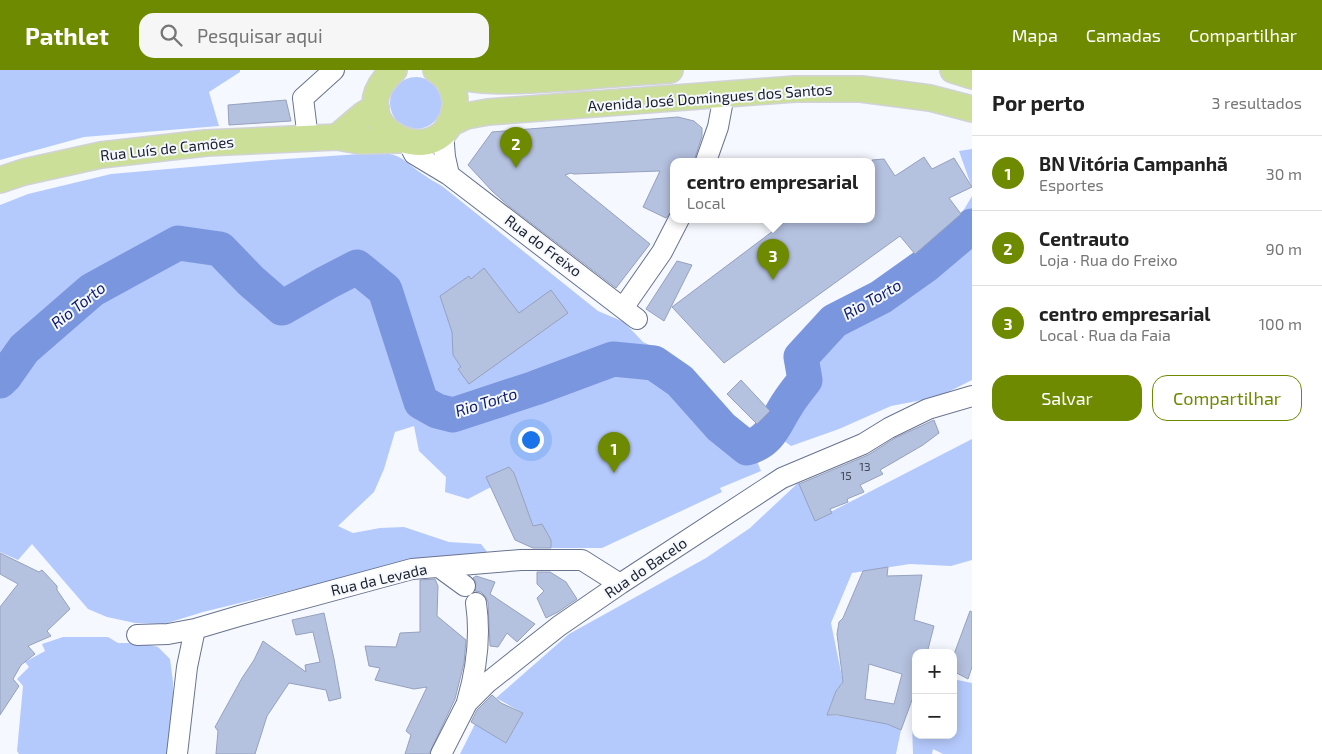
<!DOCTYPE html>
<html lang="pt">
<meta charset="utf-8">
<style>
:root{--surface:#fff;--page:#f6f6f6;--text:#222;--muted:#767676;--line:#e0e0e0;--accent:#6e8a00}
body{margin:0;font-family:"Exo 2",sans-serif;background:var(--page);color:var(--text)}
.controls{position:absolute;right:15px;bottom:15px;display:grid;overflow:hidden;border-radius:10px;box-shadow:0 2px 12px #0003}
.controls button{width:45px;height:45px;display:grid;place-items:center;padding:0;border:0;border-bottom:1px solid var(--line);background:var(--surface);color:var(--text);font:25px sans-serif}
.you{position:absolute;left:530px;top:369px;width:18px;height:18px;margin:-12px;border:4px solid #fff;border-radius:50%;background:#1a73e8;box-shadow:0 0 0 8px #1a73e833}
.badge{display:grid;place-items:center;width:32px;height:32px;border-radius:50%;background:var(--accent);color:#fff;font-size:16px;font-weight:700}
.pin{position:absolute;translate:-50% -41px;filter:drop-shadow(0 1px 2px #0008)}
.pin::after{content:'';position:absolute;top:26px;width:18px;height:15px;background:inherit;clip-path:polygon(0 0,100% 0,50% 100%)}
.popup{position:absolute;left:670px;top:88px;width:205px;height:65px;box-sizing:border-box;display:grid;place-content:center;border-radius:10px;background:var(--surface);filter:drop-shadow(0 1px 4px #0005);font-size:16px;white-space:nowrap;color:var(--muted)}
.popup b{font-size:19px;color:var(--text)}
.popup::after{content:'';position:absolute;left:50%;top:100%;margin-left:-10px;border:10px solid transparent;border-top-color:var(--surface)}
.list{margin:0;padding:0;list-style:none}
h2{display:flex;justify-content:space-between;align-items:center;height:65px;margin:0;padding:0 20px;font-size:21px}
h2 small{font-size:16px;font-weight:400;color:var(--muted)}
.list li{display:grid;grid-template-columns:32px 1fr auto;gap:15px;align-items:center;box-sizing:border-box;height:75px;padding:0 20px;border-top:1px solid var(--line)}
.list b{display:block;font-size:19px;white-space:nowrap}
.list p{margin:0;font-size:16px;white-space:nowrap;color:var(--muted)}
.list em{font-size:16px;font-style:normal;color:var(--muted)}
.actions{display:flex;gap:10px;padding:15px 20px}
.actions a{flex:1;padding:11px 0;border:1px solid var(--accent);border-radius:15px;text-align:center;font-size:18px;color:var(--accent)}
.actions .main{background:var(--accent);color:#fff}
.icon{flex:none;width:28px;height:28px;fill:none;stroke:currentColor;stroke-width:2;stroke-linecap:round;stroke-linejoin:round}
.map{position:relative;flex:none;width:972px;height:684px;overflow:hidden}
header{display:flex;align-items:center;gap:30px;box-sizing:border-box;height:70px;padding:0 25px;background:var(--accent);color:#fff}
header strong{font-size:24px}
nav{display:flex;gap:28px;margin-inline-start:auto;font-size:18px}
.search{width:350px;height:45px;background:var(--page);display:flex;align-items:center;gap:12px;box-sizing:border-box;padding:0 18px;border-radius:15px;color:var(--muted);font-size:19px}
main{display:flex}
aside{flex:1;background:var(--surface)}
.map>svg:first-child{display:block}
.green{fill:#b5cafc}
.lines{fill:none;stroke-linecap:round;stroke-linejoin:round}
.river{stroke:#7a96df;stroke-width:35}
.building{fill:#b4c1df;stroke:#95a1be;fill-rule:evenodd}
.minor-casing{stroke:#68738f;stroke-width:22}
.major-casing{stroke:#d1d2d5;stroke-width:28}
.minor{stroke:#fff;stroke-width:20}
.major{stroke:#ccdf99;stroke-width:25}
.labels{text-anchor:middle;stroke-width:4;stroke-linejoin:round;paint-order:stroke}
.number-label{font-size:12px;fill:#414858}
.street-label{font-size:15px;fill:#1b202b;stroke:#f5f8fe}
.water-label{font-size:16px;font-style:italic;fill:#0c1b6e;stroke:#f5f8fe}
</style>
<header>
<strong>Pathlet</strong>
<div class="search"><svg class="icon" aria-label="search" viewBox="0 0 24 24"><circle cx="10" cy="10" r="6"/><path d="M15 15l6 6"/></svg>Pesquisar aqui</div>
<nav><a>Mapa</a><a>Camadas</a><a>Compartilhar</a></nav>
</header>
<main>
<div class="map">
<svg width="972" height="684" viewBox="0 0 972 684">
<rect width="100%" height="100%" fill="#f5f8fe"/>
<path class="green" d="M0,0h240v2l-31,20 10,34 -135,11 -84,23z
M390 33a26 26 0 1 1 52 0a26 26 0 1 1-52 0Z
M972,79v39l-13,-37z
M375,83c26,0 26,6 46,20 7,5 14,9 21,13l156,125 26,11 19,20 21,10 82,83 15,36 -41,17 2,4 -120,56h-69l-18,-8 -24,-53 -23,12 -23,-7 1,-15 -27,-26 -5,-25 -19,6 -11,37 -10,23 -36,34 15,7 27,-5 24,-1 45,15 32,2 7,9 -78,8 -207,51 -39,12 -29,-1 -28,-6 -19,-8 -56,-65 -14,16 -18,-8v-347l28,-11 83,-20 160,-14z
M972,126v184l-34,17 -47,9 -52,23 -48,17 -29,-21 15,-19 28,-69 27,-22 61,-36 32,-23 2,-11 26,-17z
M972,369v121l-21,6 -41,-2 -58,9 -21,50 12,59 -7,9 -9,24 15,1 45,8 14,6 -5,24h-436l15,-30 31,19 17,-30 -27,-15 73,-64 137,-76 44,-30 49,-46 16,38z
M63,567h45l10,6h24l16,4 12,12 3,23v30l-4,42h-150l-2,-3 6,-65 -6,-7 12,-12 -4,-5 20,-11 -3,-7z
M953,609l19,4v71h-29l-10,-5 -1,5h-19l-1,-29 4,-4v14h37z"/>
<g class="lines">
<path class="river" d="M0,311l5,-5 19,-27 68,-59 86,-47 42,6 31,32 31,27 44,-25 31,-16 28,23 36,112 16,9 16,4 82,-27 78,-29 41,4 26,18 41,46 26,21c25,-7 28,-26 41,-45 5,-8 11,-15 17,-23l-4,-23 33,-36 47,-24 45,-32 46,-39"/>
</g>
<path class="building" d="M286,30l5,21 -62,4 -1,-20z
M678,47l16,4 8,7v8l-8,25h-20v47l-8,10 -23,-11 17,-36 -86,3 -3,-1 -6,2 85,69 -34,44 -106,-81 -18,-16 -24,-26 24,-33z
M924,87l8,12 22,-11 18,29 -23,11 12,16 -46,40 -15,-18 -176,127 -52,-56 117,-88h83v-59l12,-1 11,17z
M677,191l15,4 -28,56 -18,-12z
M484,198l35,45 32,-23 17,23 -99,71 -11,-15 3,-2 -8,-12 -1,-23 -12,-36 29,-20 2,3z
M741,310l29,31 -13,13 -30,-30z
M934,350l5,13 -16,12 -43,25 3,4 -23,11 4,7 -17,7 1,3 -18,7 2,4 -17,8 -16,-37 69,-29 27,-17z
M509,397l5,6 19,53 9,-2 9,16v8h-18l-18,-8 -29,-63z
M0,483l39,19 3,-2 15,16v4l13,19 -23,22 4,5 -23,10 7,8 -14,11 -8,14 6,7 -19,29v-108l18,-23 -18,-10z
M888,497l-1,9 35,-1 -8,45 20,6 -7,27h-11v36l-15,41 -14,-6 -49,-9h-11l9,-24 7,-9 -6,-48 2,-12 4,-4 20,-47zM869,594l33,10 -8,30 -29,-5z
M537,502h13l16,10 11,17 -19,13 -12,6 -9,-20 7,-7 -7,-7z
M476,506l19,6 -5,12 45,30 -18,18 -10,-9 -9,14 -8,-1 -2,-44 -3,-6 -4,-4 -6,-1 1,-9 -3,-4z
M435,509l3,7 -1,30 29,24 -2,23 -9,36 -26,55h-24l6,-19 -5,-4 21,-44 -13,2 -39,-9 5,-12 -11,-2 -4,-20 31,1 4,-14 20,-1v-52z
M970,541l2,1v55l-4,12 -15,-8v-14z
M324,543l10,46 7,39 -12,3 -3,-11 -37,-7 -22,33 -12,38h-39l2,-23 -3,-4 27,-49 12,-18 9,-19 43,31 -1,-7 15,-3 -7,-30 -17,3 -4,-15z
M492,625l9,8 22,10 -17,30 -35,-21 6,-12z"/>
<g class="lines">
<defs>
<path id="minor" d="M443,62l2,25 4,18
M308,69l-5,-41 31,-28
M408,72l6,12 35,21 188,144
M706,91l12,-34 6,-32
M623,238l39,-56 17,-33
M439,497l26,19
M137,565l31,-1 27,-5 44,-13 173,-47 109,-9h61l38,24
M467,632c10,-34 14,-65 9,-99
M177,684l10,-87 8,-38
M441,684l26,-51 20,-20 72,-57 61,-42 162,-106 81,-34 26,-16 39,-19 44,-13"/>
<path id="major" d="M394,0c-64,57 54,111 61,35 1,-14 -7,-28 -19,-35
M953,0l19,6
M439,2c46,14 92,8 139,5 31,-3 61,-5 92,-7
M449,54l17,-8 22,-4 307,-23h66l69,9 42,11
M337,67l26,-22 13,-8
M0,110l24,-8 77,-17 105,-12 131,-6 23,4 40,-1"/>
</defs>
<use href="#minor" class="minor-casing"/>
<use href="#major" class="major-casing"/>
<use href="#minor" class="minor"/>
<use href="#major" class="major"/>
</g>
<g class="labels">
<g class="number-label">
<text x="865" y="401">13</text>
<text x="846" y="410">15</text>
</g>
<g class="street-label">
<text transform="translate(710 28) rotate(-4)" y="5">Avenida José Domingues dos Santos</text>
<text transform="translate(167 79) rotate(-6)" y="5">Rua Luís de Camões</text>
<text transform="translate(543 176) rotate(37)" y="5">Rua do Freixo</text>
<text transform="translate(646 498) rotate(-34)" y="5">Rua do Bacelo</text>
<text transform="translate(379 510) rotate(-13)" y="5">Rua da Levada</text>
</g>
<g class="water-label">
<text transform="translate(872 229) rotate(-30)" y="6">Rio Torto</text>
<text transform="translate(78 235) rotate(-38)" y="6">Rio Torto</text>
<text transform="translate(486 332) rotate(-17)" y="6">Rio Torto</text>
</g>
</g>
</svg>
<div class="controls">
<button>+</button>
<button>−</button>
</div>
<div class="you"></div>
<div class="pin badge" style="left:614px;top:403px">1</div>
<div class="pin badge" style="left:516px;top:98px">2</div>
<div class="pin badge" style="left:773px;top:210px">3</div>
<div class="popup"><b>centro empresarial</b>Local</div>
</div>
<aside>
<h2>Por perto<small>3 resultados</small></h2>
<ul class="list">
<li><span class="badge">1</span><div><b>BN Vitória Campanhã</b><p>Esportes</p></div><em>30 m</em></li>
<li><span class="badge">2</span><div><b>Centrauto</b><p>Loja · Rua do Freixo</p></div><em>90 m</em></li>
<li><span class="badge">3</span><div><b>centro empresarial</b><p>Local · Rua da Faia</p></div><em>100 m</em></li>
</ul>
<div class="actions"><a class="main">Salvar</a><a>Compartilhar</a></div>
</aside>
</main>
